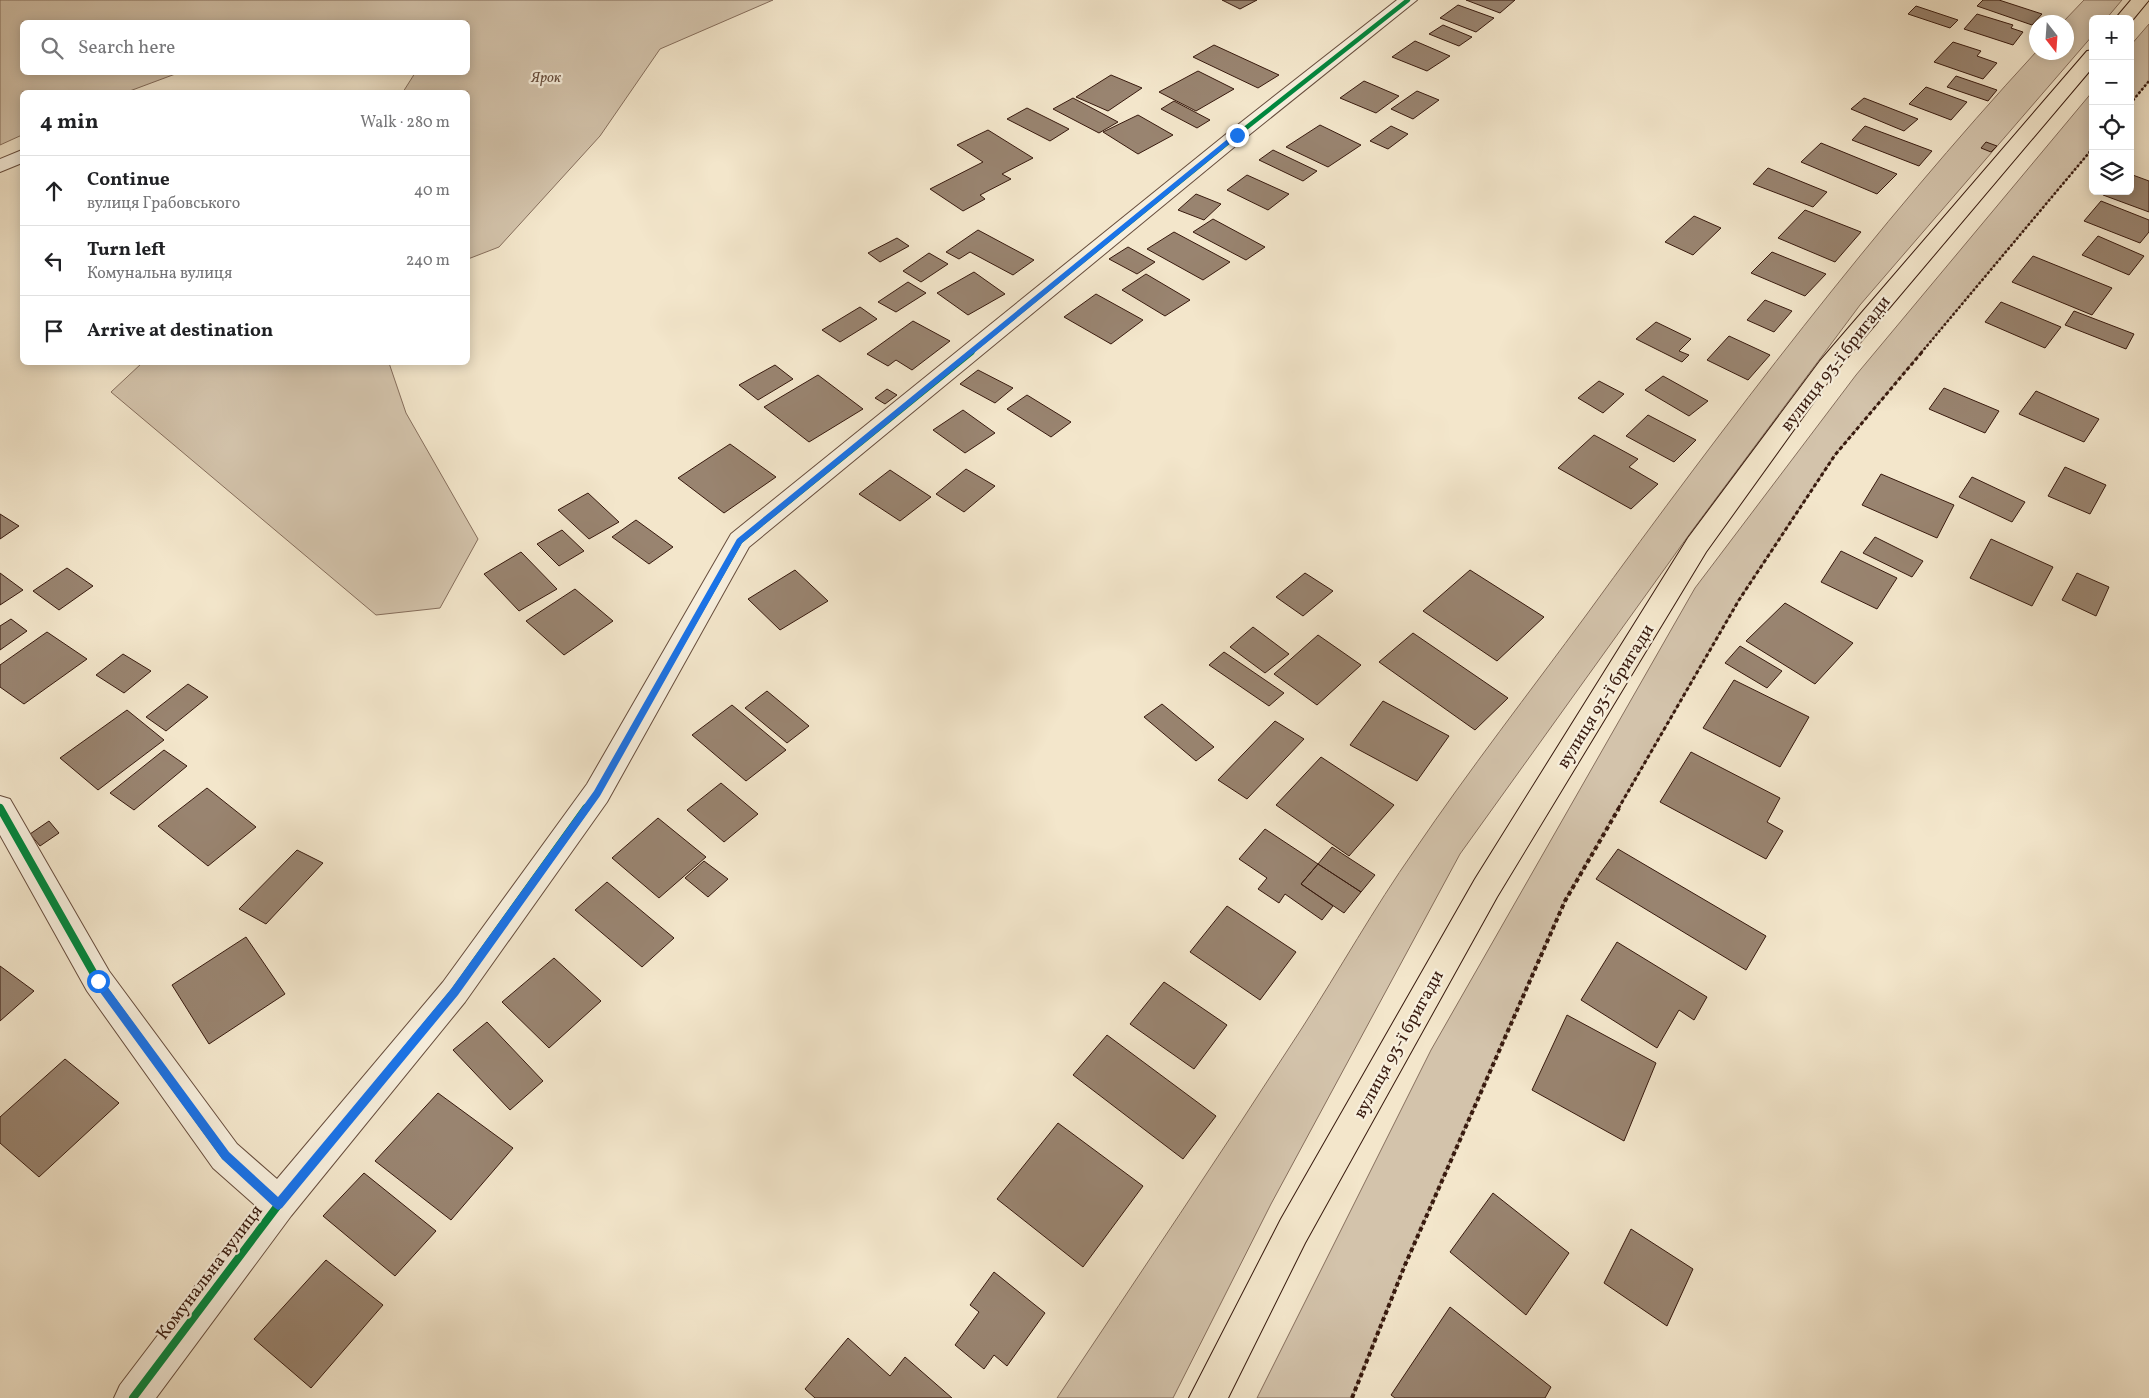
<!DOCTYPE html>
<meta charset="utf-8">
<style>
:root{--surface:#fff;--page:#f2f2f2;--text:#202124;--muted:#757577;--line:#e0e0e0}
body{margin:0;font-family:Vollkorn,serif;background:var(--page);color:var(--text)}
.controls{position:absolute;right:15px;top:15px;display:grid;overflow:hidden;border-radius:8px;box-shadow:0 2px 12px #0003}
.controls button{width:45px;height:45px;display:grid;place-items:center;padding:0;border:0;border-bottom:1px solid var(--line);background:var(--surface);color:var(--text);font:25px sans-serif}
.compass{position:absolute;left:2029px;top:15px;width:45px;height:45px;border-radius:50%;background:var(--surface);box-shadow:0 2px 12px #0003;rotate:163deg}
.stop{position:absolute;width:15px;height:15px;margin:-11px;border:4px solid #1a73e8;border-radius:50%;background:#fff}
.stop.end{background:#1a73e8;border-color:#fff;box-shadow:0 1px 5px #0008}
.list{margin:0;padding:0;list-style:none}
h2{display:flex;justify-content:space-between;align-items:center;height:65px;margin:0;padding:0 20px;font-size:21px}
h2 small{font-size:16px;font-weight:400;color:var(--muted)}
.list li{display:grid;grid-template-columns:32px 1fr auto;gap:15px;align-items:center;box-sizing:border-box;height:70px;padding:0 20px;border-top:1px solid var(--line)}
.list b{display:block;font-size:19px;white-space:nowrap}
.list p{margin:0;font-size:16px;white-space:nowrap;color:var(--muted)}
.list em{font-size:16px;font-style:normal;color:var(--muted)}
.icon{flex:none;width:28px;height:28px;fill:none;stroke:currentColor;stroke-width:2;stroke-linecap:round;stroke-linejoin:round}
.map{position:relative;flex:none;width:2149px;height:1398px;overflow:hidden}
.search{position:absolute;background:var(--surface);box-shadow:0 2px 12px #0003;left:20px;top:20px;width:450px;height:55px;display:flex;align-items:center;gap:12px;box-sizing:border-box;padding:0 18px;border-radius:8px;color:var(--muted);font-size:19px}
.panel{position:absolute;background:var(--surface);box-shadow:0 2px 12px #0003;left:20px;top:90px;width:450px;height:275px;border-radius:8px}
.map>svg:first-child{display:block}
.green{fill:#d3c3ab;stroke:#866e5c}
.building{fill:#998470;stroke:#381a0e}
.lines{fill:none;stroke-linecap:round;stroke-linejoin:round}
.minor-casing{stroke:#674d3d;stroke-width:2}
.major-casing{stroke:#381a0e;stroke-width:2}
.path-far2{stroke:#381a0e;stroke-width:2.5;stroke-dasharray:2.5 2;stroke-linecap:butt}
.path-far1{stroke:#381a0e;stroke-width:3;stroke-dasharray:4 2.5;stroke-linecap:butt}
.path{stroke:#381a0e;stroke-width:4;stroke-dasharray:4.5 3;stroke-linecap:butt}
.minor{fill:#f7efdd;fill-rule:evenodd}
.major{fill:#f3e6cb;fill-rule:evenodd}
.cycleway-far2-casing{stroke:#f7efdd;stroke-width:7}
.cycleway-far1-casing{stroke:#f7efdd;stroke-width:9}
.cycleway-casing{stroke:#f7efdd;stroke-width:11}
.cycleway-far2{stroke:#00873e;stroke-width:4.5}
.cycleway-far1{stroke:#00873e;stroke-width:5.5}
.cycleway{stroke:#00873e;stroke-width:8}
.route{fill:#1a73e8}
.labels{text-anchor:middle;stroke-width:4.5;stroke-linejoin:round;paint-order:stroke}
.far-park-label{font-size:15px;font-style:italic;fill:#664d3d;stroke:#f7efdd}
.street-label{font-size:18px;fill:#381a0e;stroke:#f7efdd}
</style>
<div class="map">
<svg width="2149" height="1398" viewBox="0 0 2149 1398">
<rect width="100%" height="100%" fill="#f3e6cb"/>
<filter id="stains"><feTurbulence type="fractalNoise" baseFrequency=".004" numOctaves="4"/><feColorMatrix values="0 0 0 0 .2 0 0 0 0 .09 0 0 0 0 .02 0 0 0 .5 -.17"/></filter>
<radialGradient id="worn" r=".72"><stop offset=".6" stop-color="#630" stop-opacity="0"/><stop offset="1" stop-color="#630" stop-opacity=".3"/></radialGradient>
<path class="green" d="M0,0h773l-113,49 -60,87 -101,111 -31,12v-167h-65l12,-19 53,-1v-50h-446v50l156,1 -51,19h-105v43l-22,10z
M2084,0h38l-16,19h-13v16l-233,270 -169,227 -231,322 -189,350 -98,194h-116c82,-123 165,-246 245,-370 38,-59 72,-120 112,-177 55,-81 115,-158 173,-237 141,-194 287,-386 449,-562h30v-30h-3z
M2149,24v57l-19,23v-58z
M2093,91v57l-258,307 -96,145 -174,301 -160,364 -53,133h-95l174,-348 264,-462 161,-213z
M142,363h247l17,50 72,126 -38,69 -64,7 -265,-223z"/>
<path class="building" d="M1222,0h35l-17,9z
M1466,0h49l-15,13z
M1983,0h16l43,14 -10,11 -55,-19z
M1458,5l36,13 -18,14 -36,-14z
M1916,6l42,14 -8,8 -42,-14z
M1977,14l36,11 -2,3 12,4 -10,13 -49,-16z
M1443,25l29,12 -13,9 -30,-12z
M1415,41l35,15 -23,15 -35,-14z
M1953,42l28,9 -4,5 20,7 -14,16 -49,-17z
M1214,45l65,30 -21,13 -65,-31z
M1198,71l36,18 -38,22 -37,-19z
M1111,75l31,13 -34,23 -32,-14z
M1956,76l41,14 -9,11 -41,-14z
M1364,81l35,15 -23,17 -36,-15z
M1926,87l41,15 -16,18 -42,-16z
M1417,91l22,9 -26,19 -22,-10z
M1073,98l45,24 -19,11 -46,-24z
M1864,98l54,21 -14,12 -53,-22z
M1174,101l36,19 -13,8 -36,-19z
M1027,108l42,21 -19,12 -43,-22z
M1138,115l35,20 -35,19 -35,-22z
M1320,125l41,20 -33,22 -42,-20z
M1391,126l17,8 -20,15 -18,-8z
M1865,126l67,25 -13,15 -67,-26z
M988,130l45,28 -31,16 9,5 -31,16 5,4 -22,12 -33,-22 53,-27 -26,-17z
M1986,142l11,4 -6,6 -10,-4z
M1821,143l76,31 -20,20 -76,-32z
M1273,150l44,21 -14,10 -44,-21z
M1768,168l59,24 -14,15 -60,-23z
M2130,174l19,7v31l-46,-17 3,-4h24z
M1247,175l42,19 -21,16 -41,-20z
M1196,194l25,10 -17,16 -26,-10z
M2101,201l48,19v12l-9,11 -56,-22z
M1805,210l56,22 -26,30 -57,-24z
M1694,216l27,12 -28,27 -28,-13z
M1213,219l52,28 -19,13 -53,-28z
M978,230l56,30 -21,15 -43,-23 -11,7 -13,-7z
M1174,232l56,30 -27,18 -56,-31z
M2098,236l46,20 -15,19 -47,-20z
M897,238l12,8 -29,16 -12,-9z
M1128,247l27,15 -18,12 -28,-15z
M1772,252l54,22 -21,22 -54,-23z
M929,253l19,11 -27,18 -18,-11z
M2033,256l79,32 -20,27 -80,-33z
M974,272l31,22 -37,21 -31,-22z
M1146,274l44,26 -25,16 -43,-26z
M908,282l18,11 -30,19 -18,-10z
M1096,294l47,26 -32,24 -47,-27z
M1765,300l27,11 -18,21 -27,-12z
M2001,302l60,25 -16,21 -60,-26z
M860,307l17,12 -37,23 -18,-12z
M2074,311l60,23 -8,15 -61,-24z
M913,321l37,20 -38,29 -16,-10 -8,6 -21,-12z
M1656,322l35,17 -12,12 10,4 -7,7 -46,-23z
M1729,336l41,19 -22,25 -41,-20z
M775,365l18,14 -35,21 -19,-15z
M978,370l35,18 -18,15 -35,-19z
M818,375l45,34 -54,33 -45,-35z
M1663,376l45,25 -19,15 -44,-26z
M1599,381l25,13 -21,19 -25,-15z
M1944,388l55,23 -14,22 -56,-24z
M887,389l10,6 -12,9 -10,-6z
M2036,391l63,28 -15,23 -65,-28z
M1027,395l44,27 -20,15 -44,-28z
M963,410l32,23 -30,20 -32,-23z
M1648,415l48,25 -22,22 -48,-26z
M1594,435l44,24 -9,8 29,17 -27,25 -73,-41z
M730,444l46,33 -52,36 -46,-35z
M2065,467l41,18 -16,29 -42,-18z
M966,469l29,17 -31,26 -28,-18z
M890,470l41,27 -31,24 -41,-27z
M1881,474l73,31 -17,33 -75,-33z
M1972,477l53,25 -13,20 -53,-25z
M588,493l31,29 -30,17 -31,-29z
M0,514l19,12 -19,13z
M636,520l37,27 -24,17 -37,-27z
M562,530l22,21 -25,15 -22,-22z
M1875,537l48,24 -11,16 -49,-24z
M1991,539l62,28 -21,39 -62,-28z
M1841,551l56,27 -20,31 -56,-27z
M521,552l36,37 -38,22 -35,-37z
M67,568l26,18 -34,24 -26,-19z
M795,570l33,31 -48,29 -32,-31z
M1470,570l74,47 -47,44 -74,-50z
M0,573l23,17 -23,15z
M1305,573l28,18 -30,25 -27,-19z
M2077,573l32,14 -13,29 -34,-16z
M575,589l38,32 -49,34 -38,-34z
M1785,603l68,40 -38,41 -69,-43z
M11,619l16,12 -27,19v-24z
M1253,627l36,27 -24,19 -35,-26z
M47,632l40,27 -63,45 -24,-17v-22z
M1413,633l95,65 -33,32 -96,-68z
M1318,635l43,30 -44,40 -43,-31z
M1740,646l42,25 -15,17 -42,-25z
M1224,652l60,41 -15,13 -60,-41z
M123,654l28,17 -27,22 -28,-18z
M1734,680l75,37 -29,50 -77,-39z
M188,684l20,13 -42,34 -20,-14z
M767,691l42,35 -22,17 -42,-35z
M1383,701l66,35 -32,45 -67,-36z
M1162,704l52,43 -18,14 -52,-44z
M732,705l54,45 -40,31 -54,-46z
M127,710l37,30 -66,50 -38,-32z
M1275,721l29,18 -57,60 -29,-19z
M164,750l23,16 -53,44 -24,-17z
M1691,752l89,46 -13,24 16,9 -17,28 -106,-57z
M1321,757l73,48 -45,51 -73,-51z
M721,783l37,31 -34,28 -37,-32z
M207,788l49,39 -48,39 -50,-40z
M658,818l48,39 -47,41 -47,-40z
M49,821l10,12 -19,13 -10,-12z
M1265,829l53,35 -17,20 32,22 -11,14 -37,-26 -6,9 -21,-14 9,-11 -28,-19z
M1332,847l43,28 -14,17 -43,-28z
M1618,849l148,87 -20,34 -150,-91z
M297,850l26,13 -57,61 -27,-15z
M704,861l24,18 -20,18 -23,-19z
M1318,864l43,28 -17,21 -43,-29z
M607,882l67,56 -32,29 -67,-57z
M1227,906l69,46 -36,48 -70,-48z
M246,937l39,57 -76,50 -37,-59z
M1617,942l90,55 -13,23 -15,-10 -22,38 -76,-48z
M554,958l47,43 -52,47 -47,-46z
M0,966l34,25 -34,30z
M1164,982l63,43 -33,44 -64,-45z
M1567,1015l89,48 -32,78 -92,-51z
M487,1022l56,59 -33,29 -57,-60z
M1107,1035l109,81 -33,43 -110,-84z
M65,1059l54,44 -80,74 -39,-34v-26z
M438,1093l75,55 -62,72 -76,-59z
M1058,1123l85,63 -60,81 -86,-68z
M364,1173l72,58 -41,45 -72,-60z
M1493,1193l76,60 -43,62 -76,-63z
M1631,1229l62,40 -26,57 -63,-43z
M326,1260l57,45 -72,83 -57,-49z
M994,1272l51,41 -38,53 -13,-11 -10,14 -29,-24 24,-33 -9,-7z
M1450,1307l101,80 -6,11h-150l-4,-3z
M848,1338l42,38 15,-19 47,41h-137l-10,-9z"/>
<g class="lines">
<defs>
<path id="minor" d="M1397,0h20l-173,139 -495,408 -142,255 -142,200 -174,214 -135,182h-42l6,-13 136,-179 -43,-38 -126,-177 -87,-156v-39l10,3 99,172 128,173 40,35 166,-197 144,-198 144,-250 499,-403z
M22,150v13l-22,9v-13z"/>
<path id="major" d="M2131,0h18l-19,23v-4h-15z
M2093,50v17l-257,304 -130,181 -209,345 -192,346 -77,155h-39l92,-179 194,-340 213,-341 132,-177 267,-310z"/>
</defs>
<use href="#minor" class="minor-casing"/>
<use href="#major" class="major-casing"/>
<path class="path-far2" d="M2130,104l19,-23
M1921,353l172,-205"/>
<path class="path-far1" d="M1618,809l121,-209 96,-145 87,-103"/>
<path class="path" d="M1352,1398l53,-133 160,-364 54,-93"/>
<use href="#minor" class="minor"/>
<use href="#major" class="major"/>
<defs>
<path id="cycleway-far2" d="M970,353l267,-218 171,-135"/>
<path id="cycleway-far1" d="M586,809l11,-16 143,-252 232,-189"/>
<path id="cycleway" d="M0,808l98,173 127,175 54,48
M133,1398l146,-194 175,-212 132,-184"/>
</defs>
<use href="#cycleway-far2" class="cycleway-far2-casing"/>
<use href="#cycleway-far1" class="cycleway-far1-casing"/>
<use href="#cycleway" class="cycleway-casing"/>
<use href="#cycleway-far2" class="cycleway-far2"/>
<use href="#cycleway-far1" class="cycleway-far1"/>
<use href="#cycleway" class="cycleway"/>
</g>
<path class="route" d="M1235,133l5,2 -498,408 -142,253 -142,199 -176,213 -4,2 -3,-2 -53,-49 -128,-175v-6h7l128,174 49,45 173,-208 143,-198 143,-252z"/>
<g class="labels">
<g class="far-park-label">
<text x="546" y="82">Ярок</text>
</g>
<g class="street-label">
<text transform="translate(1835 363) rotate(-52)" y="6">вулиця 93-ї бригади</text>
<text transform="translate(1605 696) rotate(-58)" y="6">вулиця 93-ї бригади</text>
<text transform="translate(1398 1044) rotate(-61)" y="6">вулиця 93-ї бригади</text>
<text transform="translate(209 1272) rotate(-53)" y="6">Комунальна вулиця</text>
</g>
</g>
<rect width="100%" height="100%" filter="url(#stains)"/>
<rect width="100%" height="100%" fill="url(#worn)"/>
</svg>
<div class="controls">
<button>+</button>
<button>−</button>
<button><svg class="icon" aria-label="locate" viewBox="0 0 24 24"><circle cx="12" cy="12" r="6"/><path d="M12 2v4M12 18v4M2 12h4M18 12h4"/></svg></button>
<button><svg class="icon" aria-label="layers" viewBox="0 0 24 24"><path d="M12 4l9 5-9 5-9-5zM3 14l9 5 9-5"/></svg></button>
</div>
<svg class="compass" viewBox="-18 -18 36 36"><path d="M0-13l5 13h-10z" fill="#e53935"/><path d="M0 13l5-13h-10z" fill="#757577"/></svg>
<div class="stop" style="left:98px;top:981px"></div>
<div class="stop end" style="left:1237px;top:135px"></div>
<div class="search"><svg class="icon" aria-label="search" viewBox="0 0 24 24"><circle cx="10" cy="10" r="6"/><path d="M15 15l6 6"/></svg>Search here</div>
<section class="panel">
<h2>4 min<small>Walk · 280 m</small></h2>
<ul class="list">
<li><svg class="icon" aria-label="ahead" viewBox="0 0 24 24"><path d="M12 20V5M6 11l6-6 6 6"/></svg><div><b>Continue</b><p>вулиця Грабовського</p></div><em>40 m</em></li>
<li><svg class="icon" aria-label="left" viewBox="0 0 24 24"><path d="M17 20v-9H6M10 6l-5 5 5 5"/></svg><div><b>Turn left</b><p>Комунальна вулиця</p></div><em>240 m</em></li>
<li><svg class="icon" aria-label="arrive" viewBox="0 0 24 24"><path d="M6 21V4h12l-3 4 3 4H6"/></svg><div><b>Arrive at destination</b></div></li>
</ul>
</section>
</div>
